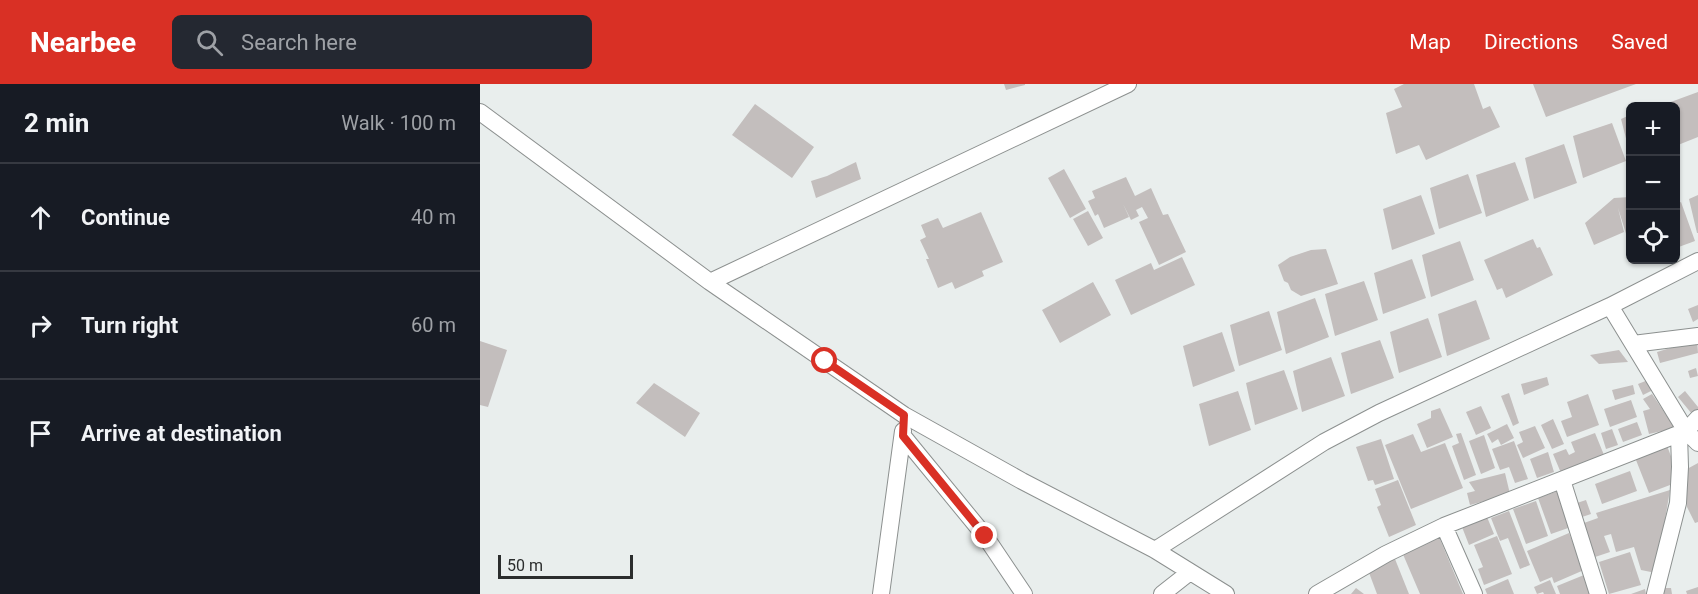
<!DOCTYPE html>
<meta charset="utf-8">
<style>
:root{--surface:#171b24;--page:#242831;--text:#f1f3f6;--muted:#9ea1a6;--line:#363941;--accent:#d93025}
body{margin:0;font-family:Roboto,sans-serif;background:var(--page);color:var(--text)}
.controls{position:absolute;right:18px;top:18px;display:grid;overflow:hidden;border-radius:9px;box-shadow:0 2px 4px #0004}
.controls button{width:54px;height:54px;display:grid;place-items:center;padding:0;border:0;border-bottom:2px solid var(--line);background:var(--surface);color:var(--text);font:30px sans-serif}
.scale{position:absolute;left:18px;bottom:15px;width:135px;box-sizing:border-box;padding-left:6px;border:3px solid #2b2d2d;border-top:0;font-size:16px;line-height:21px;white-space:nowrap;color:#2b2d2d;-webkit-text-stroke:4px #e9eeed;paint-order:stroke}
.stop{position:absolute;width:18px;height:18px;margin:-14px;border:4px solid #d93025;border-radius:50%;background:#fff}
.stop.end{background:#d93025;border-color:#fff;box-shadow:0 2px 6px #0008}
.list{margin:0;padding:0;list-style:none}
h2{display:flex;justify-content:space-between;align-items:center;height:78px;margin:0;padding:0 24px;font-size:26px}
h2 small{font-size:20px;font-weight:400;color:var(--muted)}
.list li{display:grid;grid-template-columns:39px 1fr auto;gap:18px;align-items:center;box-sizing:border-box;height:108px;padding:0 24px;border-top:2px solid var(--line)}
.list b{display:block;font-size:22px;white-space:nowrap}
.list em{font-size:20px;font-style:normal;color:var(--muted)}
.icon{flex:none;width:33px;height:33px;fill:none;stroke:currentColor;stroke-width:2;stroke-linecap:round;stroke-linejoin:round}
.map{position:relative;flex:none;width:1218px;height:510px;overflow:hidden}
header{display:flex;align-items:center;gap:36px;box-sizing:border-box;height:84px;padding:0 30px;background:var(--accent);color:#fff}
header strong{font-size:28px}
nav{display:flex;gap:33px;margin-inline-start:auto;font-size:21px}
.search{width:420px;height:54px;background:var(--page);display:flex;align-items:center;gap:15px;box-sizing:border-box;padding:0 21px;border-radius:9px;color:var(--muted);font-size:22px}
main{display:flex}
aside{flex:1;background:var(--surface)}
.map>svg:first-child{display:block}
.building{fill:#c3bebd}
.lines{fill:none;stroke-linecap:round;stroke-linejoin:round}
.minor-casing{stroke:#8c908f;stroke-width:18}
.minor{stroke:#fff;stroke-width:16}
.route{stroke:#d93025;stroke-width:8}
</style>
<header>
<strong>Nearbee</strong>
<div class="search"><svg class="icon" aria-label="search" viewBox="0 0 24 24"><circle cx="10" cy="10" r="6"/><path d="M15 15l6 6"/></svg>Search here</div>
<nav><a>Map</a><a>Directions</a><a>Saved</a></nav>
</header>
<main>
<aside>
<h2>2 min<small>Walk · 100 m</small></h2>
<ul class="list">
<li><svg class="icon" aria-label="ahead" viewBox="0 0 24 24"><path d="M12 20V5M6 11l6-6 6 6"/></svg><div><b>Continue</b></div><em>40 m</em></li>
<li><svg class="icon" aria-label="right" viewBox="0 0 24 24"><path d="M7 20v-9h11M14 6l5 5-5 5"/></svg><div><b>Turn right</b></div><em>60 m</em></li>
<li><svg class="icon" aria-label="arrive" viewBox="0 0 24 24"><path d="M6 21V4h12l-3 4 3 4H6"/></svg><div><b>Arrive at destination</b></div></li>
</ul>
</aside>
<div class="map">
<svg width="1218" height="510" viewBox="0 0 1218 510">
<rect width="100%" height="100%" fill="#e9eeed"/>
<path class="building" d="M524,0h21v1l-19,5z
M924,0h70l9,25 7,-3 10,21 -74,33 -7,-15 -23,9 -10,-41 16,-6 -8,-18z
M1053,0h103l-90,33z
M1218,8v45l-20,8 -2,-9v-30h-7l-1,-3z
M275,20l59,43 -22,31 -60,-43z
M1150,31v39l-9,-35z
M1132,39l14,38 -43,17 -10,-42z
M1084,60l13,39 -43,16 -9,-41z
M376,78l5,17 -45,19 -5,-17 16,-5z
M1035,78l14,38 -43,17 -10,-42z
M584,85l22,40 -16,9 -22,-40z
M988,90l14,39 -43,16 -9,-41z
M646,93l9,19 16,-8 12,27 5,-1 18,38 -27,13 -20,-43 9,-4 -6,-11 -6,3 3,6 -8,4 -8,-16 6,13 -25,11 -6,-14 -3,2 -7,-15 7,-3 -3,-7z
M941,111l14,39 -43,16 -9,-41z
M1218,111v38h-1l-8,-34z
M1150,113v42l-2,1 -10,-32 6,24 -30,13 -9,-22 29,-25z
M1201,118l14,39 -19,7v-44z
M608,127l15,27 -15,8 -15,-27z
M501,128l22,50 -21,9 2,5 -29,13 -3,-7 -14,6 -12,-29h3l-9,-19 6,-3 -5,-12 17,-7 5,10z
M1053,155l4,9 3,-1 13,28 -47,23 -4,-10 -5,2 -13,-30z
M980,157l14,39 -43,17 -9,-42z
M846,165l12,35 -37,12 -10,-6 -3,-7 -4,-2 -6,-16 12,-8 21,-7z
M702,173l13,28 -64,30 -16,-35 36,-17 3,7z
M932,175l14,39 -43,16 -9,-41z
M884,197l14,39 -43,16 -10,-42z
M613,198l18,33 -51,28 -18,-33z
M835,214l14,39 -43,17 -9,-42z
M996,216l14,39 -43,17 -9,-42z
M1218,221v14l-5,3 -5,-13z
M789,227l13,39 -43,16 -9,-41z
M948,234l14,39 -43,16 -9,-41z
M742,248l13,39 -42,16 -10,-41z
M900,256l14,38 -43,16 -10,-41z
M1217,256l1,13 -38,10 -3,-11z
M0,257l27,9 -19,57 -8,-2z
M1139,266l9,12 -29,2 -9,-9z
M851,273l14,39 -43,16 -9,-41z
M1216,284l2,8 -8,2 -2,-7z
M804,286l14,39 -43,16 -9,-42z
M1067,293l2,8 -25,10 -3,-11z
M1168,296l5,10 -10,5 -5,-11z
M174,299l46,30 -15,24 -49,-34z
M1153,301l2,9 -20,6 -3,-10z
M758,307l13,39 -42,16 -10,-42z
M1205,307l13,16v2l-6,5 -14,-17z
M1029,309l10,30 -6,3 -12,-30z
M1108,310l11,31 -32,12 -6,-16 11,-4 -5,-15z
M1172,310l23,34 -26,6 -6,-23 7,-2 -7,-10z
M1151,316l6,17 -27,10 -6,-18z
M1001,322l10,22 -15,7 -10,-23z
M960,324l13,29 -26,11 -10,-24 14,-6v-7z
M1073,335l11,25 -12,5 -11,-24z
M1157,338l5,13 -19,7 -5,-13z
M1027,340l7,14 -13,7 -3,-6 -6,4 -5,-9z
M1055,342l10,22 -22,10 -6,-13 6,-3 -4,-10z
M1132,345l6,16 -12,4 -5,-16z
M981,349l15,42 -12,5 -12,-34 7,-3 -3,-9z
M1115,349l9,22 -43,18 -8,-19 13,-5 3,6 6,-3 -4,-10z
M933,350l8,18 24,-9 18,45 -52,21 -26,-64z
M1004,351l11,33 -14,6 -12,-33z
M901,355l13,40 -19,6 -2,-5 -5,1 -12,-34z
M1034,357l14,38 -13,4 -6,-16 -9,3 -8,-21z
M1186,359l9,24 -5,18 -21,8 -15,-38z
M1068,368l6,20 -17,6 -7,-19z
M1218,379v59l-3,1 -8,-16v-38z
M1150,387l7,20 -35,13 -7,-20z
M1025,389l5,21 -40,11 -3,-12 8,-2 -6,-9z
M918,396l18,45 -27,12 -12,-30 4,-2 -6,-16z
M1190,406l-14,83 -15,-3 -7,-23 -18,5 -5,-18 -7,2 6,16 -15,5 -11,-34 14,-5 -2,-5z
M1078,407l13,36 -20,7 -13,-36z
M1106,416l5,14 -9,3 -5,-14z
M1056,417l12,35 -22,8 -13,-35z
M1029,427l21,54 -10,4 -12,-31 -8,3 -9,-23z
M1007,433l7,17 -25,11 -7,-18z
M1089,449l15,37 -30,13 -2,-6 -12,5 -13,-31z
M1017,452l15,38 -28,11 -6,-16 5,-2 -9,-22z
M959,453l24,57h-43l-18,-42z
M1150,468l11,33 -32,9 -10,-32z
M915,475l14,35h-32l-9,-24z
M1104,491l7,19h-31l-3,-8z
M1028,495l6,15h-27l-2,-5z
M1070,496l6,14h-12l-1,-2 -6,2 -3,-7z
M1218,503v7h-11l-1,-3z
M876,504l8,6h-13z
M1182,504h9l1,6h-10z
M1165,505l1,5h-15z"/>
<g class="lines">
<defs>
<path id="minor" d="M0,28l230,170 194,133 118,66 133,69 71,44
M230,198l418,-198
M1130,222l76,125 12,12
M1153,260l65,-8
M423,352l82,100 39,58
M1082,396l36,114
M964,442l30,68
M675,466l169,-108 55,-29 231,-107 88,-45
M401,510l22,-163
M682,510l28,-22
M837,510l69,-40 58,-28 242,-95 12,-13
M1175,510l23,-91 2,-36 -1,-33"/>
</defs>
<use href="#minor" class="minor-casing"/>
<use href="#minor" class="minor"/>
</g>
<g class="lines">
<path class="route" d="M345,277l79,54 -1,21 82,100"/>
</g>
</svg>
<div class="controls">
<button>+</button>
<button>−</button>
<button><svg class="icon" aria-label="locate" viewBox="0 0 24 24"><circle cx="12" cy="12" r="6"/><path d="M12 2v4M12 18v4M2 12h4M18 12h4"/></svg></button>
</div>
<div class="scale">50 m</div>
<div class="stop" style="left:345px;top:277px"></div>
<div class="stop end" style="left:505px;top:452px"></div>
</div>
</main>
